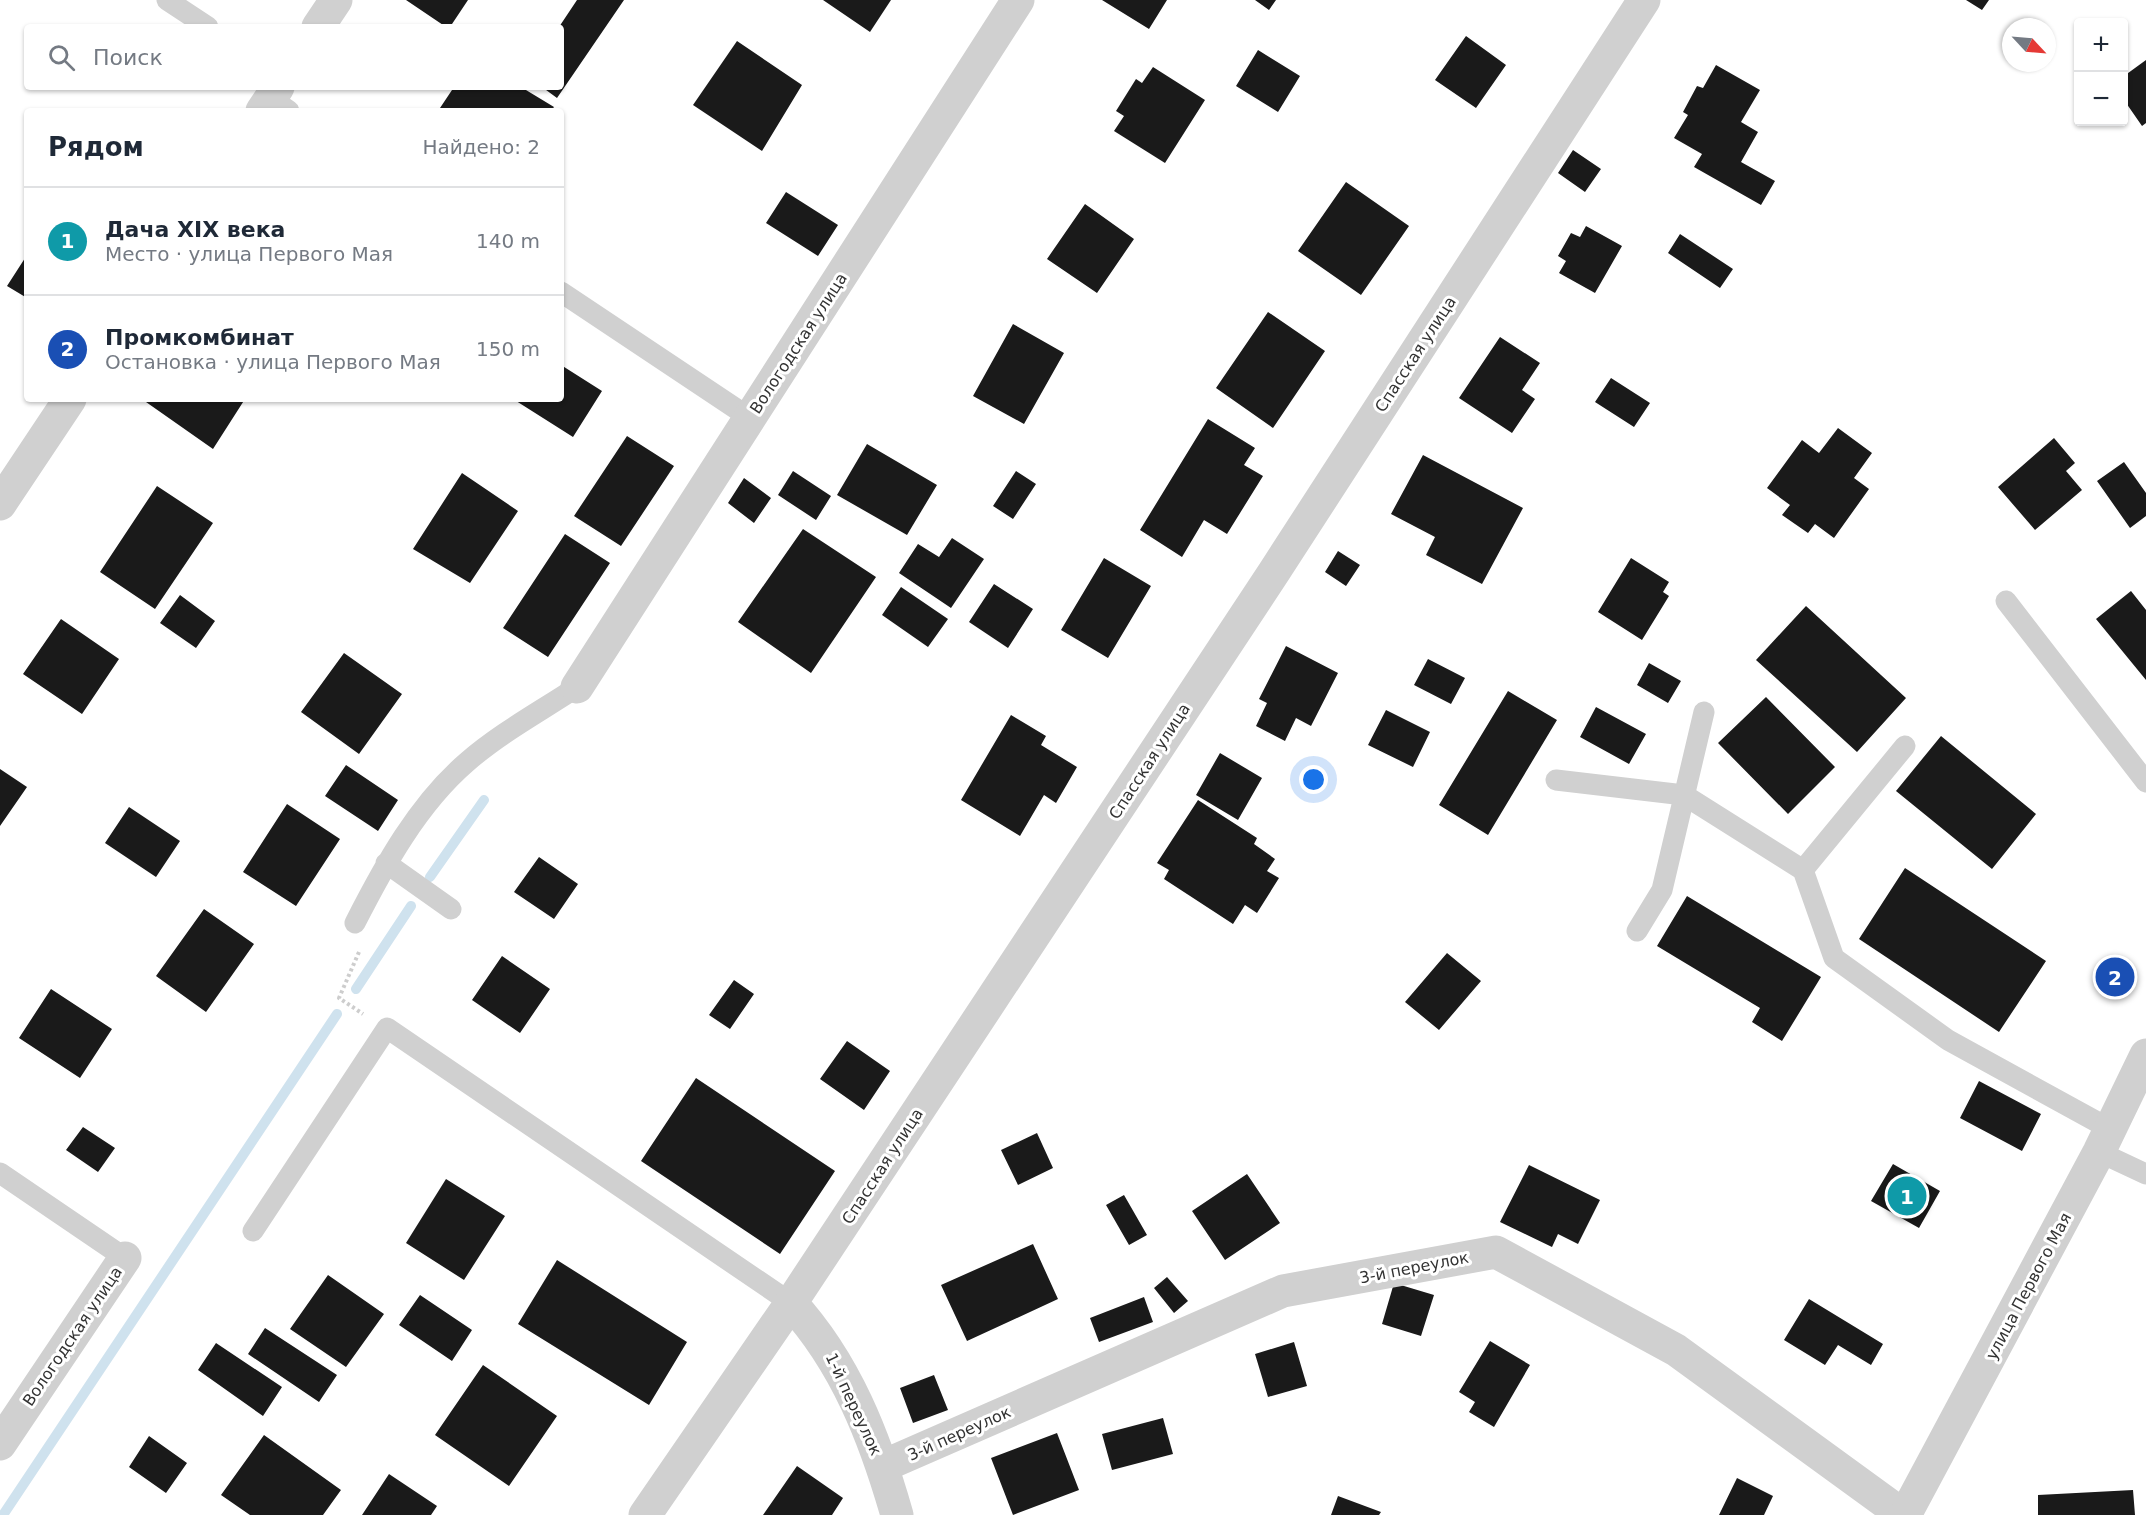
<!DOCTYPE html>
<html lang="ru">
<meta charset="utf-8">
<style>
:root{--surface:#fff;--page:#f2f2f3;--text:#1f2937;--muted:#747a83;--line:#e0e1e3;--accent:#0b8043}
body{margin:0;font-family:"DejaVu Sans",sans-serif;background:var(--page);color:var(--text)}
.controls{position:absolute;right:18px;top:18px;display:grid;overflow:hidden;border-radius:6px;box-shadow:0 2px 4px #0004}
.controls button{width:54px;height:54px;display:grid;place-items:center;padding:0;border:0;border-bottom:2px solid var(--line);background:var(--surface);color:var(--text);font:30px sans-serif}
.compass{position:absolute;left:2002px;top:18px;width:54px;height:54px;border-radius:50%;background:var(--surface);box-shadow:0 2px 4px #0004;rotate:116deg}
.you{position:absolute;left:1314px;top:780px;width:21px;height:21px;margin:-15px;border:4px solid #fff;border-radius:50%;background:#1a73e8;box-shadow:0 0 0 9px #1a73e833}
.badge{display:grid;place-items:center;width:39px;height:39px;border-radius:50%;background:var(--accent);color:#fff;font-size:20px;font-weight:700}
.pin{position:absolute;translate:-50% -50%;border:3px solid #fff;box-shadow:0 2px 6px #0006}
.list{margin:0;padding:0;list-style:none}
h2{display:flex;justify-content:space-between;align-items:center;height:78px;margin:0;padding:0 24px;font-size:26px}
h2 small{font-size:20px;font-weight:400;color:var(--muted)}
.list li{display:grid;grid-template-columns:39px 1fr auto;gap:18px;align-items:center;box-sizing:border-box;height:108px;padding:0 24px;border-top:2px solid var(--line)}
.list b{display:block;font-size:22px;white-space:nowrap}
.list p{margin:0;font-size:20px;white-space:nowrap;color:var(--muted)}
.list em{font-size:20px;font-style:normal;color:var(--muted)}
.icon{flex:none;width:33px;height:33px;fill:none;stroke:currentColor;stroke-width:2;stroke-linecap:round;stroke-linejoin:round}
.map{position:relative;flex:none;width:2146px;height:1515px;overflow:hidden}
.search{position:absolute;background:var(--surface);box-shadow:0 2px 4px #0004;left:24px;top:24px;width:540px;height:66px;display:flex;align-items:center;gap:15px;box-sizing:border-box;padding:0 21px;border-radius:6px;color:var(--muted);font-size:22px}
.panel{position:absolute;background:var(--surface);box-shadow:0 2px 4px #0004;left:24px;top:108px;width:540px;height:294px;border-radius:6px}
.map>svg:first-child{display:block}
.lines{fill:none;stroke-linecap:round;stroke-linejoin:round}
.stream{stroke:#cfe2ee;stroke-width:10}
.building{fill:#1a1a1a}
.path{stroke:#cdcdcd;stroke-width:4;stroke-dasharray:3 3;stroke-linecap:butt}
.service{stroke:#d0d0d0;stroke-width:21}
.minor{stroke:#d0d0d0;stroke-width:33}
.tertiary{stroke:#d0d0d0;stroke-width:33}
.labels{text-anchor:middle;stroke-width:6;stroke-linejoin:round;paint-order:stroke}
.street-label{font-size:16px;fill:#333;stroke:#fff}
</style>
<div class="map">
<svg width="2146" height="1515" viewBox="0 0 2146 1515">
<rect width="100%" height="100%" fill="#fff"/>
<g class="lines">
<path class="stream" d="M430,877l54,-77
M356,989l55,-83
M3,1515l334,-501"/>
</g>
<path class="building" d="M406,0h62l-18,27h-4z
M577,0h47l-67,98 -15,-11h19l-2,-60z
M823,0h68l-21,32z
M1102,0h65l-18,29z
M1255,0h21l-7,10z
M1966,0h23l-7,10z
M1466,36l40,29 -30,43 -41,-28z
M737,41l65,44 -40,66 -69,-46z
M1258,50l42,26 -22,36 -42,-26z
M2146,60v63l-4,3 -18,-26v-24z
M1716,65l44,25 -19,32 17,10 -17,30 34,19 -14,24 -67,-38 8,-13 -28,-16 14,-23 -5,-3 14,-26 6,2z
M1153,67l52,33 -40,63 -51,-32 10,-15 -8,-5 20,-32 6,4z
M454,87h67l33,20 -3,4h-113z
M1573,150l28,19 -16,23 -27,-19z
M1346,182l63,44 -48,69 -63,-44z
M786,192l52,33 -20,31 -52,-33z
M1085,204l49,35 -37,54 -50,-34z
M1586,226l36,20 -27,47 -36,-20 7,-12 -8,-5 13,-23 9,4z
M1680,234l53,35 -13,19 -52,-35z
M27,255v43l-20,-12z
M1268,312l57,39 -52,77 -57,-40z
M1013,324l51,29 -40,71 -51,-28z
M1500,337l40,26 -18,27 13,9 -23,34 -53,-35z
M561,365l41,26 -29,46 -60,-38h48z
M1611,378l39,25 -16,24 -39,-25z
M147,399h98l-32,50 -67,-47z
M1208,419l47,29 -11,17 19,11 -36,58 -23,-14 -22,37 -42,-27z
M1838,428l34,25 -18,25 15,11 -35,49 -19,-14 -7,9 -26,-18 8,-10 -23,-17 35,-48 17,13z
M627,436l47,30 -53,80 -47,-30z
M2054,438l21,25 -9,8 16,19 -47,40 -37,-43z
M867,444l70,41 -30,50 -70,-40z
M1423,455l100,53 -41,76 -56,-29 9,-18 -44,-23z
M2124,462l22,31v23l-16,12 -33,-47z
M793,471l38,25 -15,24 -38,-25z
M1016,471l20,13 -23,35 -20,-13z
M462,473l56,38 -48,72 -57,-34z
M744,478l27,20 -17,25 -26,-20z
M157,486l56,37 -58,86 -55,-37z
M803,529l73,48 -65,96 -73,-51z
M565,534l45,29 -62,94 -45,-29z
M952,538l32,21 -33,49 -52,-35 19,-29 21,13z
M1338,551l22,14 -14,21 -21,-14z
M1104,558l47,28 -43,72 -47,-28z
M1631,558l38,24 -6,10 6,4 -27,44 -44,-28z
M994,584l39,25 -25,39 -39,-26z
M901,587l47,32 -20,28 -46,-32z
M2131,591l15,19v70l-50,-61z
M180,595l35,26 -19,27 -36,-25z
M1806,606l100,92 -49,54 -101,-92z
M61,619l58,40 -37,55 -59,-40z
M1286,646l52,27 -27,53 -15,-8 -11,23 -29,-15 11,-23 -8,-4z
M344,653l58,41 -43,60 -58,-42z
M1428,659l37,19 -14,26 -37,-19z
M1649,663l32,18 -13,22 -31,-18z
M1508,691l49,29 -69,115 -49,-30z
M1766,697l69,70 -47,47 -70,-71z
M1596,707l50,27 -17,30 -49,-27z
M1386,710l44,22 -17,35 -45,-22z
M1011,715l35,21 -5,9 36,22 -21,36 -12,-8 -24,41 -59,-36z
M1941,736l95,78 -44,55 -96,-78z
M1220,753l42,25 -24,42 -42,-25z
M346,765l52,35 -20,31 -53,-35z
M0,769l27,18 -27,39z
M1198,800l59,38 -3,6 21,15 -8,12 12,7 -22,35 -12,-8 -12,19 -69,-45 5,-9 -12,-7z
M287,804l53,35 -44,67 -53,-34z
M129,807l51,34 -24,36 -51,-34z
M539,857l39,27 -24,35 -40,-27z
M1905,868l141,93 -47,71 -140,-93z
M1687,896l134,81 -39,64 -30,-19 8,-14 -103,-62z
M204,909l50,35 -48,68 -50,-36z
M1447,953l34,28 -42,49 -34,-28z
M502,956l48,33 -30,44 -48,-33z
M734,980l20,14 -24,35 -21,-14z
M51,989l61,40 -32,49 -61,-40z
M847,1041l43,30 -26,39 -44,-31z
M696,1078l139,93 -55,83 -139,-93z
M1979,1081l62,33 -19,37 -62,-33z
M83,1127l32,21 -17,24 -32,-22z
M1037,1133l16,35 -35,17 -17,-35z
M1893,1164l47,27 -21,37 -48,-27z
M1529,1165l71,35 -22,44 -20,-10 -6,13 -52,-25z
M1247,1174l33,49 -55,37 -33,-49z
M446,1179l59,37 -41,64 -58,-37z
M1124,1195l23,40 -18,10 -23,-40z
M1033,1244l25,55 -91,42 -26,-56z
M557,1260l130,82 -38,63 -131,-81z
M328,1275l56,39 -38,53 -56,-38z
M1167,1277l21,24 -14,12 -20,-25z
M1394,1283l40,12 -13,41 -39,-12z
M420,1295l52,35 -20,31 -53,-36z
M1144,1297l9,25 -54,20 -9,-24z
M1809,1299l74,45 -12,21 -33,-20 -13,20 -41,-25z
M265,1328l72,47 -18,27 -71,-48z
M1490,1341l40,24 -36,62 -25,-15 6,-10 -16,-10z
M1294,1342l13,44 -39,11 -13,-43z
M216,1343l66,44 -19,29 -65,-46z
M483,1365l74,51 -48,70 -74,-51z
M934,1375l14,35 -35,13 -13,-35z
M1163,1418l10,36 -61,16 -10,-36z
M1057,1433l22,57 -66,25 -22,-57z
M264,1435l77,55 -18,25h-73l-29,-20z
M149,1436l38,27 -21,30 -37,-26z
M797,1466l46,32 -11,17h-69z
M389,1474l48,32 -6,9h-69z
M1737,1478l36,18 -9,19h-45z
M2133,1490l2,25h-97v-20z
M1338,1496l43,16 -2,3h-48z"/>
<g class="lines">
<path class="path" d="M359,952l-20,46 24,16"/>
<path class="service" d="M167,0l41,27
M267,87l3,11 19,13
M561,292l189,126
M2006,601l140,181
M1556,780l128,15 119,75 31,88 114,82 162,89
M386,863l65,46
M1803,870l102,-124
M355,923c29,-57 63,-119 112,-161 33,-29 74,-51 110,-75
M1637,931l25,-41 42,-178
M2099,1152l47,22
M0,1173l125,85
M253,1231l134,-203 404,275"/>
<path class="minor" d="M318,27l18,-27
M262,111l16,-24
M0,504l70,-105
M577,687l441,-687
M791,1303c55,60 84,135 106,212
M0,1444l125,-186
M883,1466l400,-175 213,-39 180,98 227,165
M645,1515l146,-212 483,-731 370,-572"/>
<path class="tertiary" d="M1905,1515l194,-363 47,-97"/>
</g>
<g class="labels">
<g class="street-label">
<text transform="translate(798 343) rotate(-57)" y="6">Вологодская улица</text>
<text transform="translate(1415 354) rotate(-57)" y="6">Спасская улица</text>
<text transform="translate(1149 761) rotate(-57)" y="6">Спасская улица</text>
<text transform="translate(882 1166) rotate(-57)" y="6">Спасская улица</text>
<text transform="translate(1414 1267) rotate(-11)" y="6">3-й переулок</text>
<text transform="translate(2028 1286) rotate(-62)" y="6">улица Первого Мая</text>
<text transform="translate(72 1336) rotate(-56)" y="6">Вологодская улица</text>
<text transform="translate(854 1404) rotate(65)" y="6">1-й переулок</text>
<text transform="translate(959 1433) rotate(-24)" y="6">3-й переулок</text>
</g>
</g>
</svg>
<div class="controls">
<button>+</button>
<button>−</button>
</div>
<svg class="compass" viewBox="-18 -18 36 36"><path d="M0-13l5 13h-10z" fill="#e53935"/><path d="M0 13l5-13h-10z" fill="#747a83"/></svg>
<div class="you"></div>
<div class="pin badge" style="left:1907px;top:1196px;background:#0f9aa8">1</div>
<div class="pin badge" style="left:2115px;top:977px;background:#1a4fb4">2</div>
<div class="search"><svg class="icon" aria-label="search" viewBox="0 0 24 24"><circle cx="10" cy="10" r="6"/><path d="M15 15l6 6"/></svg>Поиск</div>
<section class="panel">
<h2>Рядом<small>Найдено: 2</small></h2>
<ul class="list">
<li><span class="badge" style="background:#0f9aa8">1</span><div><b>Дача XIX века</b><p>Место · улица Первого Мая</p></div><em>140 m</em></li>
<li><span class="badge" style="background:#1a4fb4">2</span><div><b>Промкомбинат</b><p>Остановка · улица Первого Мая</p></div><em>150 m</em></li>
</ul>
</section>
</div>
